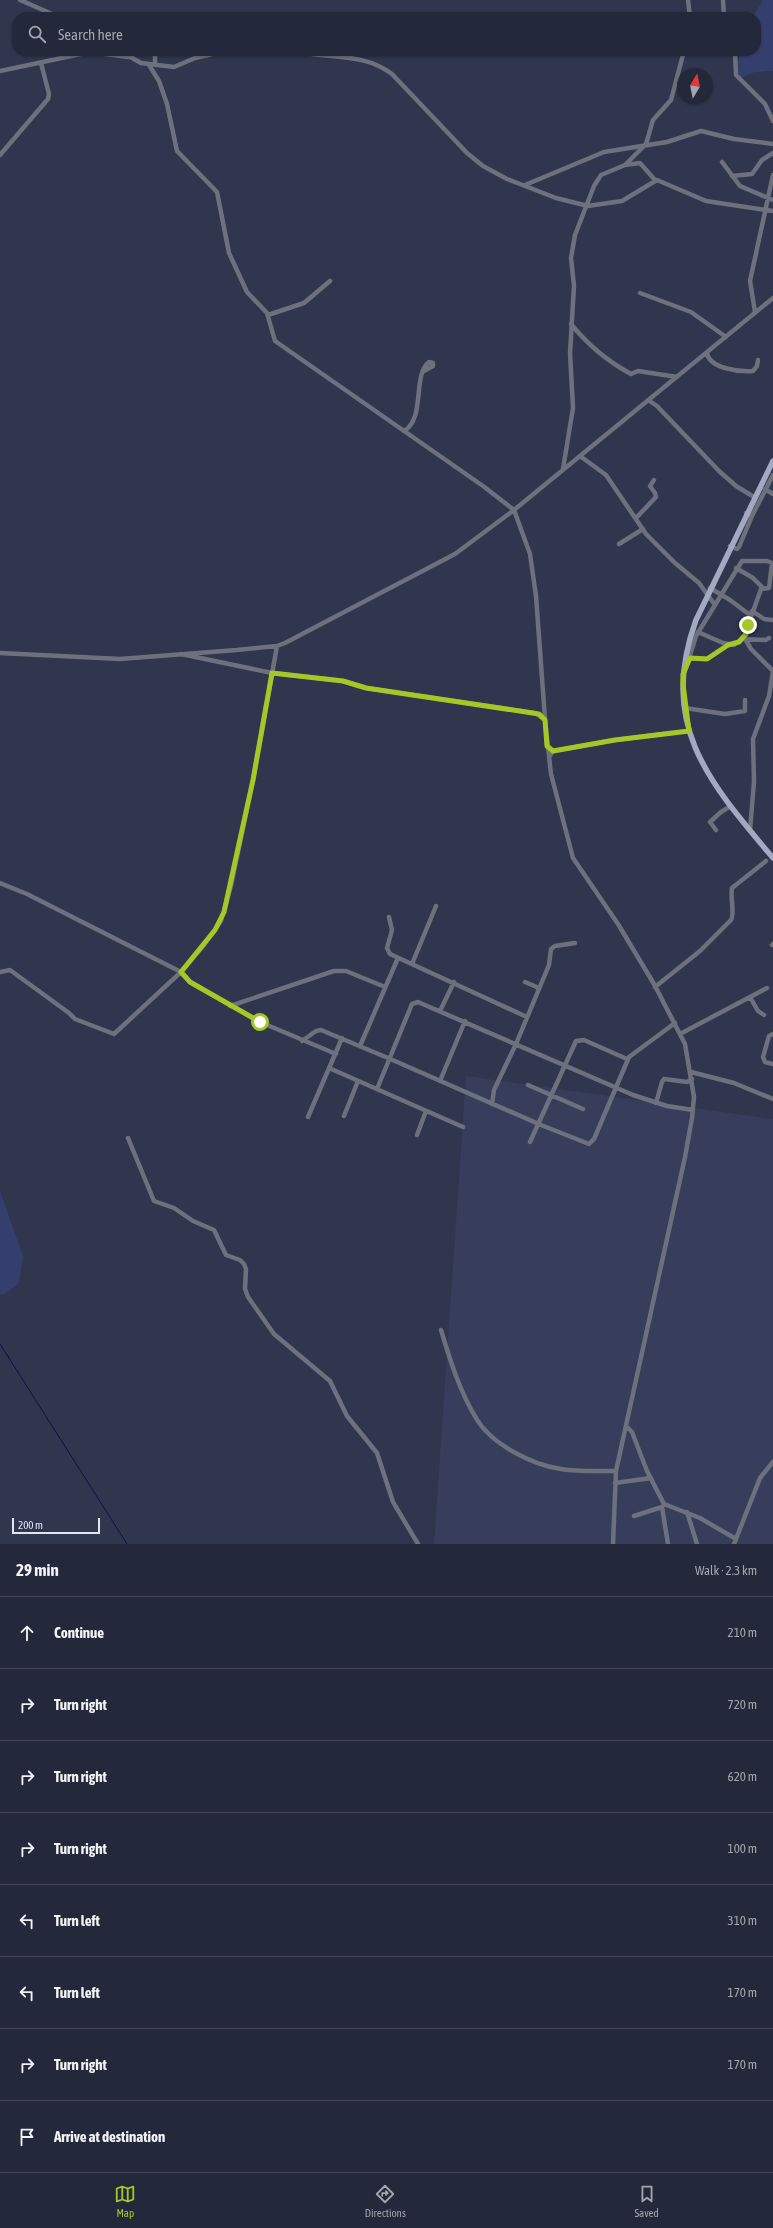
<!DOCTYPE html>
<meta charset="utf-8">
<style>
:root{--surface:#23283a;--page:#2f3445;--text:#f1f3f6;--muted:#a3a6af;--line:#404454;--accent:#a4c825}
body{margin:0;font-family:"Asap Condensed",sans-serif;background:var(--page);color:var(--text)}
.compass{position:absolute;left:677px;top:68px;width:36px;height:36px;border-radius:50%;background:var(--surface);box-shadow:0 1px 3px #0004;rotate:10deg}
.scale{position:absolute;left:12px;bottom:10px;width:88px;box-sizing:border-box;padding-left:4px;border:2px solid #e1e5f4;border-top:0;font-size:11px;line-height:14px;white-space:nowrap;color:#e1e5f4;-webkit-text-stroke:3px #2f364d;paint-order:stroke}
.stop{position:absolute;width:12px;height:12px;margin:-9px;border:3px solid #a4c825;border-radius:50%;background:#fff}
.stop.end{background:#a4c825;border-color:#fff;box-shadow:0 1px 4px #0008}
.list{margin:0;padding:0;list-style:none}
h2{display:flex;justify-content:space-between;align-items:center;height:52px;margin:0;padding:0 16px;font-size:17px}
h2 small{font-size:13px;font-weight:400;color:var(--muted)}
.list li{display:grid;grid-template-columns:26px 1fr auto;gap:12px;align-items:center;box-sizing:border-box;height:72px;padding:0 16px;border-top:1px solid var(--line)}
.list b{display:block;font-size:15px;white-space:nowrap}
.list em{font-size:13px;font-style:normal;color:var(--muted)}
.icon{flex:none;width:22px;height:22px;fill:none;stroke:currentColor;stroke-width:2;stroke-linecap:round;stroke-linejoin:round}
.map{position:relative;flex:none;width:773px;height:1544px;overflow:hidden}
.search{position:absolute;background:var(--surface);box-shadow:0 1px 3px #0004;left:12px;right:12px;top:12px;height:44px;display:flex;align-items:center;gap:10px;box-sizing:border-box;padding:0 14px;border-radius:16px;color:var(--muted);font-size:15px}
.sheet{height:628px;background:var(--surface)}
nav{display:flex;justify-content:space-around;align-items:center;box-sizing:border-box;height:56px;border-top:1px solid var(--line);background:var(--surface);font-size:11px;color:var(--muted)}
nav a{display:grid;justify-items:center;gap:2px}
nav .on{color:var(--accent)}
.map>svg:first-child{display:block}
.built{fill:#363e5b}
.green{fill:#353f6d}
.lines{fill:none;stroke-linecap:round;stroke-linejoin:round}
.stream{stroke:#0e114c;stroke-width:1}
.minor{stroke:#6d717d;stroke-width:4.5}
.major{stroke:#a2a9c1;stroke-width:5.5}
.route{stroke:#a4c825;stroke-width:5}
</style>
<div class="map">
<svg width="773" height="1544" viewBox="0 0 773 1544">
<rect width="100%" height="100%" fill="#2f364d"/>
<path class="built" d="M466,1076l307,43v425h-339z"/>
<path class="green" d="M763,0h10v71l-18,1 -15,6 -4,-6 5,-21h15v-34h-3z
M0,1191l23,65 -4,27 -14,11h-5z"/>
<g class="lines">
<path class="stream" d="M0,1344l127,200"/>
<path class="minor" d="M20,0l39,17
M688,0l2,17
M723,0l1,17
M120,51l21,12 33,4 21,-9 30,-7
M155,51v14
M294,51c34,8 69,1 98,23l75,79 16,13 24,13 49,19 32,8 34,-5 35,-21 49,21 67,10
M735,51l1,24 29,29 8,17
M149,65l10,16 8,23 10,47 40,41 12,61 18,39 20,21 8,28 208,145 31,24 16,44 6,42 9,123
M0,71l90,-19 38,5
M0,155l48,-56 1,-5 -8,-31
M722,162l18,24 33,14
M625,165l21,-21 7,-24 18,-20 13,-49
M732,176l20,-2 10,-14 11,-7
M525,185l79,-33 63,-10 34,-11 33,8 39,5
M640,293l51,19 35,25
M755,312l-5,-31 23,-106
M268,315l36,-12 26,-22
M571,324c17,21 36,37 60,50l7,-3 39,6
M707,352c1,17 34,20 46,19l4,-5 1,-6
M648,400l9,6 62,65 17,15 18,11
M404,431c22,-13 8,-56 25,-69l4,1v3l-9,5
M580,456l26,19 40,59 29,29 24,20 16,22
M563,469l10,-61 -3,-55 4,-67 -3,-28 4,-23 19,-49 7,-11 24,-10 15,-2 15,17
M765,489l8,5
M752,516l21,-41
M636,518l20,-21 -1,-4 -5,-7 4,-6
M619,544l24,-15
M730,546l7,3 2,-2 13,-31 -6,-3
M736,568l17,10 10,10
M710,588l20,12 20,15
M752,611l12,8 9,1
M698,632l25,11 11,2 10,-8
M744,639l22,1 3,-2
M0,653l120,6 117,-9 40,-4 8,-3 170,-89 59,-44 259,-212
M181,654l91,19 71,8 23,7 169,25 10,7 6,54 22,84 45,66 36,60 31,60 9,53 -2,21 -7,39 -69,314 -3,73
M690,658l17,1 21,-14
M685,671l11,-35 46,-75h25l5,2 -3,25 -8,1 -17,48 7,12 22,22
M685,708l40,6 20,-3v-11
M549,757l4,-6 62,-11 74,-9
M716,830l-6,-8 11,-10 10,-6
M750,830l4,-48 -1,-43 16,-43 4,-25
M0,883l27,11 154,78 9,10 70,40 76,32
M389,917l3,13 -5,18 3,6 137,63
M772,945l1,-1
M412,964l24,-58
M0,972l10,-2 59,43 6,6 39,15 67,-62 23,-27 17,-24 10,-35 22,-106 24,-134
M525,982l14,6
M655,987l45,-36 31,-31c4,-7 -1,-22 1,-32l34,-27
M750,997l8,14 6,4
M230,1006l104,-35h12l39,16
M440,1011l14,-29
M680,1034l87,-46
M773,1034l-4,2 -6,21 2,5 8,2
M302,1041l14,-10 5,-1 67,28 153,67 48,19 5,-5 35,-82 46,-34
M360,1046l38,-88
M329,1068l134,59
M691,1072l43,11 39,16
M440,1081l25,-60
M528,1085l55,24
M377,1089l35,-85 6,-2 215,93 34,11 26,4
M656,1103l6,-21 2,-3 23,3 5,-3
M492,1104l2,-14 22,-46 33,-79 2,-16 4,-3 20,-3
M344,1116l14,-35
M308,1117l34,-79
M417,1135l9,-24
M128,1138l26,63 20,7 19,13 21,9 12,25 14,5 4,4 2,5 -1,20 3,8 26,37 56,47 17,35 30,37 16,49 25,42
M530,1142l46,-101 8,-1 43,19
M441,1330c9,30 19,62 35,88 15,26 56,47 85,51 18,3 36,2 55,2
M626,1426l6,6 15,39 17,33 36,14 36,21
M615,1483l36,-5
M662,1507l6,37
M687,1512l10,32
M634,1516l28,-9 2,-2
M734,1544l26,-66 13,-16"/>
<path class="major" d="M773,461l-77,159c-38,105 13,162 77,238"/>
</g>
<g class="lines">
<path class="route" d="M260,1022l-70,-40 -9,-10 34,-42 9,-18 29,-132 19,-107 71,8 23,7 173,26 6,6 2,26 6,5 62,-11 74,-9 -6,-47v-10l7,-16 17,1 21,-14 11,-3 7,-8 2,-9"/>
</g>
</svg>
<svg class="compass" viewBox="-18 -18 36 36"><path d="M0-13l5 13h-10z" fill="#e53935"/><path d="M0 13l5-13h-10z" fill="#a3a6af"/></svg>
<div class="scale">200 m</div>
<div class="stop" style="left:260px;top:1022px"></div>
<div class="stop end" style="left:748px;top:625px"></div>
<div class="search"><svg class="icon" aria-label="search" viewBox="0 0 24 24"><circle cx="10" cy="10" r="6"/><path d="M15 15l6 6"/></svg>Search here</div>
</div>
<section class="sheet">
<h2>29 min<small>Walk · 2.3 km</small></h2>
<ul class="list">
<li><svg class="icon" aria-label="ahead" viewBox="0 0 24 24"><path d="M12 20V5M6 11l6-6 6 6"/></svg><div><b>Continue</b></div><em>210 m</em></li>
<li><svg class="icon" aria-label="right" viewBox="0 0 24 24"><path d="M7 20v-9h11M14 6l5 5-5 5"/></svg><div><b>Turn right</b></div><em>720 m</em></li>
<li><svg class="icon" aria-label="right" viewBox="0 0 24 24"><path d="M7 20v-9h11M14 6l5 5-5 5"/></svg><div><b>Turn right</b></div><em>620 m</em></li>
<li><svg class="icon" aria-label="right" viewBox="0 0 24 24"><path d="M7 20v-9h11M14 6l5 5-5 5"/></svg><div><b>Turn right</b></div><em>100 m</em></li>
<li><svg class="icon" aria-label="left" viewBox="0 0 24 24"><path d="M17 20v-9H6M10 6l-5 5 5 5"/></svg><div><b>Turn left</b></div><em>310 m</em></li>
<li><svg class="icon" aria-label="left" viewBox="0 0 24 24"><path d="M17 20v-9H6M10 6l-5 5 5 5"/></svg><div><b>Turn left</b></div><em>170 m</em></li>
<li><svg class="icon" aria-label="right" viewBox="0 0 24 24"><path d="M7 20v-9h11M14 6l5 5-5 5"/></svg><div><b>Turn right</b></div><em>170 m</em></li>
<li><svg class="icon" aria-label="arrive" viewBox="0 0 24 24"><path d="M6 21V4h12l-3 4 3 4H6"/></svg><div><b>Arrive at destination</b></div></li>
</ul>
</section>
<nav>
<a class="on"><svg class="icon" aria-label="map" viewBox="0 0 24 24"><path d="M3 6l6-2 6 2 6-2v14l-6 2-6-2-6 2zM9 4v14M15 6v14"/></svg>Map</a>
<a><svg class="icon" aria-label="directions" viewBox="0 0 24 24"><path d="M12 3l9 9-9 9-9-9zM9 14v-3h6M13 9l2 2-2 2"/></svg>Directions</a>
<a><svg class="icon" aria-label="saved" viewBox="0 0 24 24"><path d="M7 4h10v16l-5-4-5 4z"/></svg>Saved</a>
</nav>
